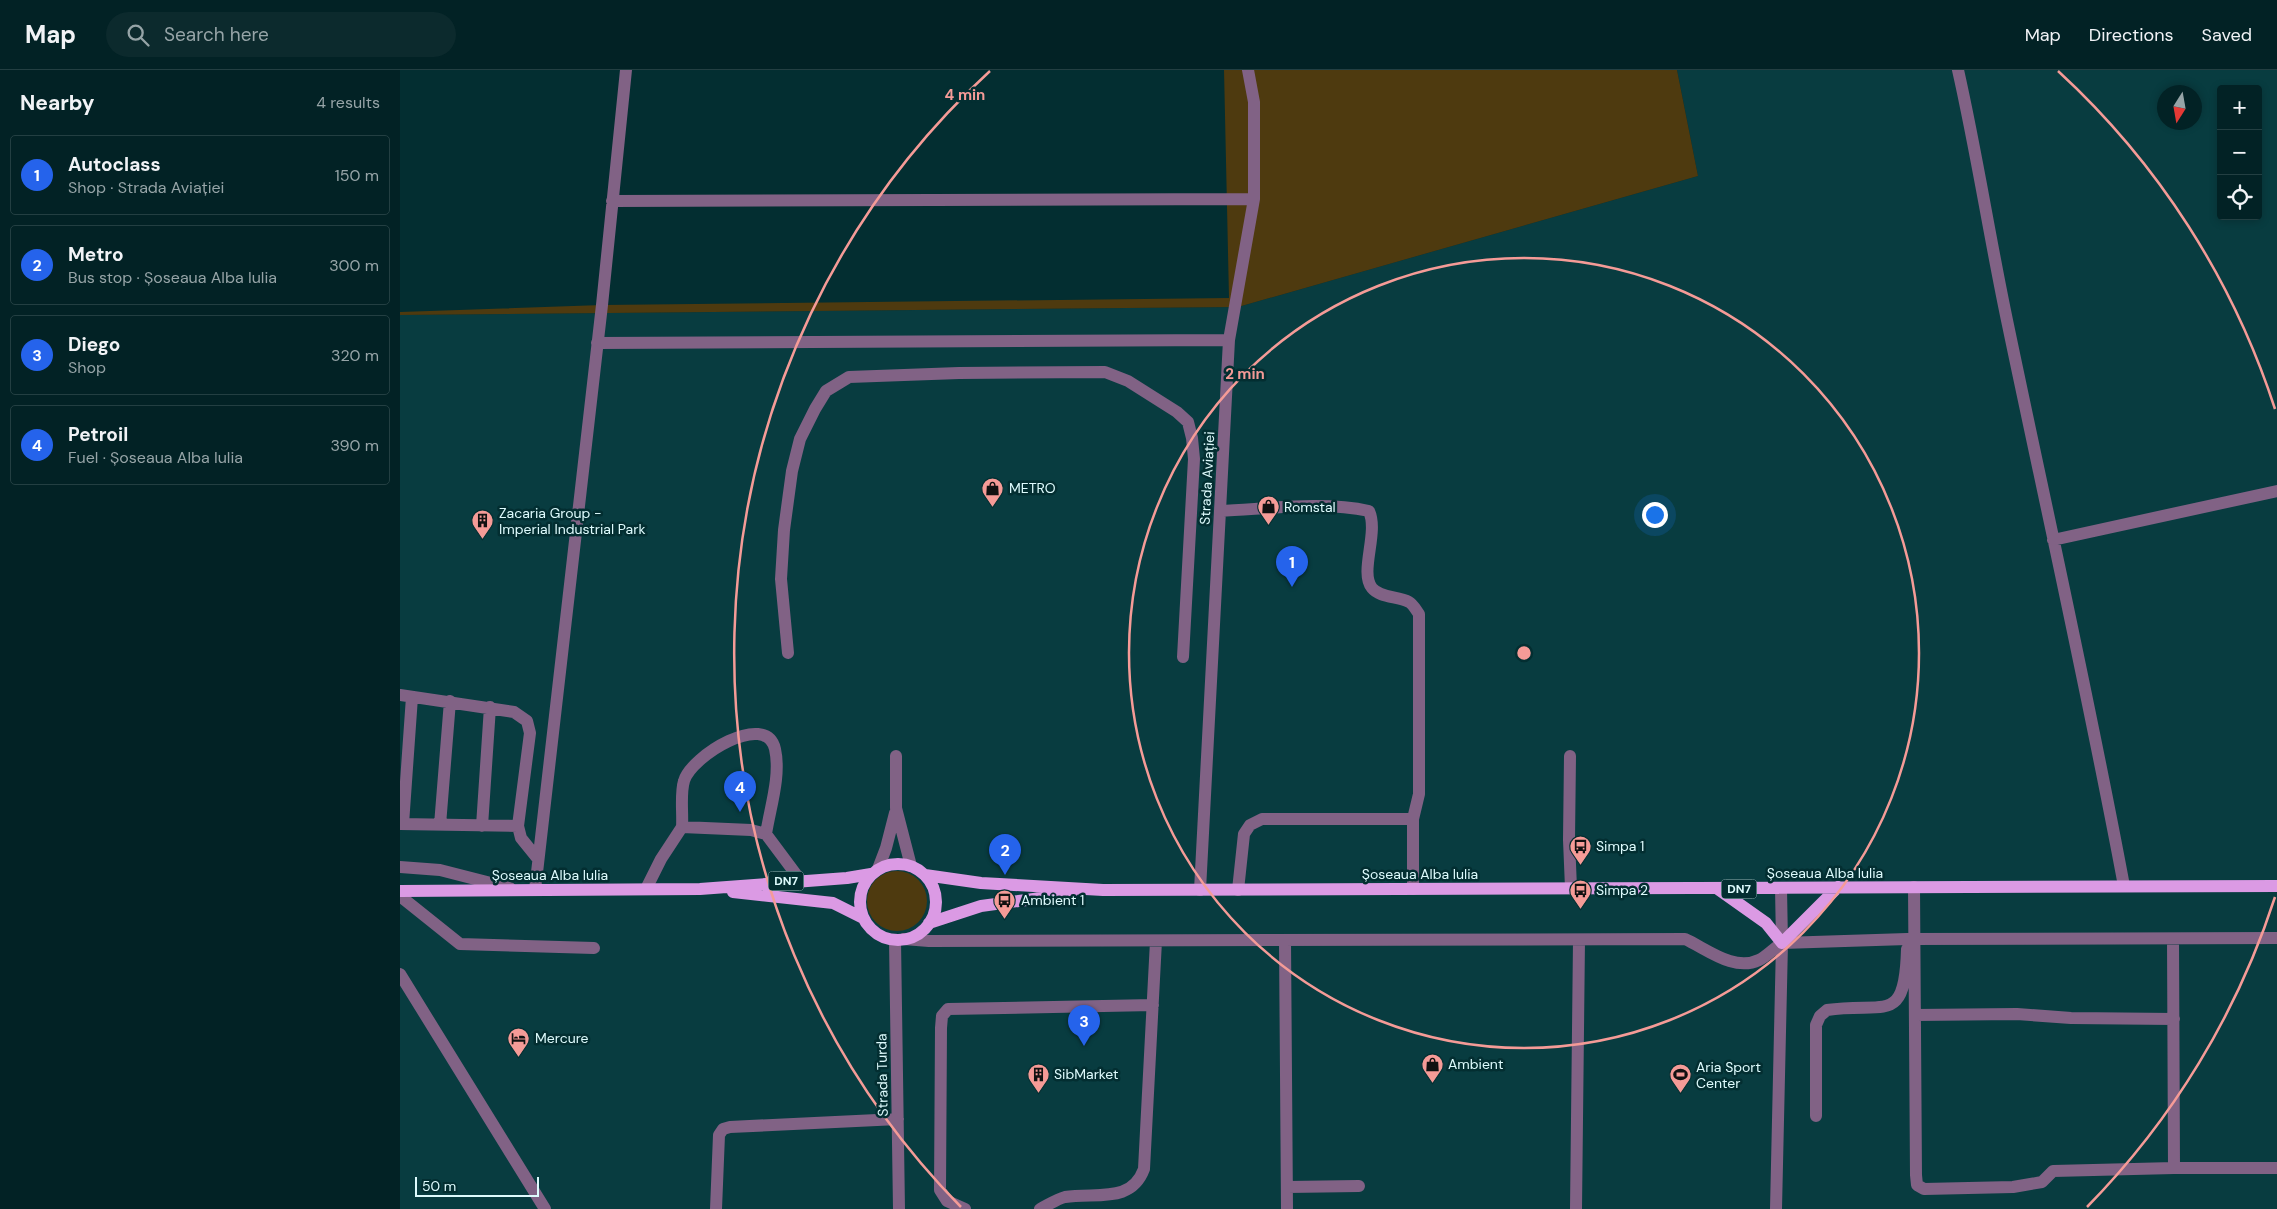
<!DOCTYPE html>
<meta charset="utf-8">
<style>
:root{--surface:#022225;--page:#0c2a2d;--text:#f1f3f6;--muted:#96a4a7;--line:#233f42;--accent:#2563eb}
body{margin:0;font-family:"DM Sans",sans-serif;background:var(--page);color:var(--text)}
.controls{position:absolute;right:15px;top:15px;display:grid;overflow:hidden;border-radius:5px;box-shadow:0 2px 8px #0003}
.controls button{width:45px;height:45px;display:grid;place-items:center;padding:0;border:0;border-bottom:1px solid var(--line);background:var(--surface);color:var(--text);font:25px sans-serif}
.compass{position:absolute;left:1757px;top:15px;width:45px;height:45px;border-radius:50%;background:var(--surface);box-shadow:0 2px 8px #0003;rotate:191deg}
.scale{position:absolute;left:15px;bottom:12px;width:124px;box-sizing:border-box;padding-left:5px;border:2px solid #defbfd;border-top:0;font-size:14px;line-height:18px;white-space:nowrap;color:#defbfd;-webkit-text-stroke:4px #032e31;paint-order:stroke}
.you{position:absolute;left:1254px;top:444px;width:18px;height:18px;margin:-12px;border:4px solid #fff;border-radius:50%;background:#1a73e8;box-shadow:0 0 0 8px #1a73e833}
.badge{display:grid;place-items:center;width:32px;height:32px;border-radius:50%;background:var(--accent);color:#fff;font-size:16px;font-weight:700}
.pin{position:absolute;translate:-50% -41px;filter:drop-shadow(0 1px 2px #0008)}
.pin::after{content:'';position:absolute;top:26px;width:18px;height:15px;background:inherit;clip-path:polygon(0 0,100% 0,50% 100%)}
.list{margin:0;padding:0;list-style:none}
h2{display:flex;justify-content:space-between;align-items:center;height:65px;margin:0;padding:0 20px;font-size:21px}
h2 small{font-size:16px;font-weight:400;color:var(--muted)}
.list li{display:grid;grid-template-columns:32px 1fr auto;gap:15px;align-items:center;box-sizing:border-box;height:80px;margin:0 10px 10px;padding:0 10px;border:1px solid var(--line);border-radius:5px}
.list b{display:block;font-size:19px;white-space:nowrap}
.list p{margin:0;font-size:16px;white-space:nowrap;color:var(--muted)}
.list em{font-size:16px;font-style:normal;color:var(--muted)}
.icon{flex:none;width:28px;height:28px;fill:none;stroke:currentColor;stroke-width:2;stroke-linecap:round;stroke-linejoin:round}
.map{position:relative;flex:none;width:1877px;height:1139px;overflow:hidden}
header{display:flex;align-items:center;gap:30px;box-sizing:border-box;height:70px;padding:0 25px;background:var(--surface);border-bottom:1px solid var(--line)}
header strong{font-size:24px}
nav{display:flex;gap:28px;margin-inline-start:auto;font-size:18px}
.search{width:350px;height:45px;background:var(--page);display:flex;align-items:center;gap:12px;box-sizing:border-box;padding:0 18px;border-radius:28px;color:var(--muted);font-size:19px}
main{display:flex}
aside{flex:1;background:var(--surface)}
.map>svg:first-child{display:block}
.built{fill:#083c40;fill-rule:evenodd}
.green{fill:#4e3a0f}
.lines{fill:none;stroke-linecap:round;stroke-linejoin:round}
.minor{stroke:#816285;stroke-width:12}
.major{stroke:#db9ae4;stroke-width:12}
.ring{fill:none;stroke:#f59b97;stroke-width:2.5}
.labels{text-anchor:middle;stroke-width:5;stroke-linejoin:round;paint-order:stroke}
.shield{fill:#032e31;stroke:#9cbec0;stroke-width:1}
.shield-label{font-size:12px;font-weight:bold;fill:#defbfd}
.street-label{font-size:14px;fill:#defbfd;stroke:#032e31}
.poi-label{font-size:14px;fill:#defbfd;stroke:#032e31;text-anchor:start}
.centre{fill:#f59b97;stroke:#032e31;stroke-width:2.5}
.ring-label{font-size:15px;text-anchor:middle;font-weight:bold;fill:#f59b97;stroke:#032e31;stroke-width:5;stroke-linejoin:round;paint-order:stroke}
</style>
<header>
<strong>Map</strong>
<div class="search"><svg class="icon" aria-label="search" viewBox="0 0 24 24"><circle cx="10" cy="10" r="6"/><path d="M15 15l6 6"/></svg>Search here</div>
<nav><a>Map</a><a>Directions</a><a>Saved</a></nav>
</header>
<main>
<aside>
<h2>Nearby<small>4 results</small></h2>
<ul class="list">
<li><span class="badge">1</span><div><b>Autoclass</b><p>Shop · Strada Aviației</p></div><em>150 m</em></li>
<li><span class="badge">2</span><div><b>Metro</b><p>Bus stop · Șoseaua Alba Iulia</p></div><em>300 m</em></li>
<li><span class="badge">3</span><div><b>Diego</b><p>Shop</p></div><em>320 m</em></li>
<li><span class="badge">4</span><div><b>Petroil</b><p>Fuel · Șoseaua Alba Iulia</p></div><em>390 m</em></li>
</ul>
</aside>
<div class="map">
<svg width="1877" height="1139" viewBox="0 0 1877 1139">
<rect width="100%" height="100%" fill="#032e31"/>
<path class="built" d="M1277,0h600v1139h-1877v-894l838,-8 460,-131zM1821,19h37v127h-37zM1764,22h30v30h-30z"/>
<path class="green" d="M824,0h453l21,106 -460,131 -838,8v-3l202,-7 627,-7z
M467 831a30 30 0 1 1 60 0a30 30 0 1 1-60 0Z"/>
<g class="lines">
<path class="minor" d="M1558,0c19,84 32,170 50,255 39,187 81,373 116,561
M212,131l642,-2
M197,273l632,-3
M820,441c47,-2 103,-10 149,0 10,22 -10,61 3,77 8,10 26,8 37,14 4,2 7,8 10,12v180l-6,25v70
M1653,470l224,-49
M388,583l-7,-74 3,-49 8,-59 8,-32 15,-30 11,-18 23,-14 110,-4 146,-1 23,9 49,31 11,10 4,16 2,21 -11,198
M0,625l114,17 13,9 3,12 -12,93 3,12 17,21
M496,686v52l15,58
M1170,686l-1,84 2,48
M0,754l118,2
M3,754l9,-127
M40,755l10,-124
M82,756l8,-119
M282,757c1,-14 -2,-33 2,-46 7,-25 82,-71 91,-32 6,27 -5,59 -9,85
M0,797l40,3 70,18
M478,799l8,-21 9,-35
M1514,817l2,288 1,10 7,4 89,-2 29,-5 11,-11 121,-3
M246,819l15,-30 21,-32 69,3 15,4 35,47
M135,820l67,-585 24,-235
M800,820l29,-550 25,-141v-97l-6,-32
M838,820l6,-56 6,-9 12,-6h151
M0,826l60,48 134,4
M504,869l25,2 756,-2c22,10 49,33 74,21 8,-4 15,-12 23,-17l-1,-55
M1773,869l1,229h103
M495,870l4,269
M885,871l2,268
M0,904l145,235
M1515,945l102,-1 54,4 103,1
M1416,1046v-91l4,-9 7,-6c58,-9 78,17 80,-61
M887,1117l72,-1
M316,1139l3,-74 4,-6 7,-2 168,-8
M565,1139l-18,-8 -7,-11 1,-162 1,-12 6,-7 205,-4
M640,1139c8,-4 17,-10 25,-12 31,-5 66,7 79,-28l12,-228
M1176,1139l3,-269
M1376,1139l6,-266 125,-4 370,-1"/>
<path class="major" d="M460 832a38 38 0 1 1 76 0a38 38 0 1 1-76 0Z
M525,805l56,8 122,7 1174,-4
M1318,819l48,34 16,20 56,-56
M0,821l300,-2 147,-11 24,-4
M333,822l100,11 30,15
M529,853l52,-17 90,-12"/>
</g>
<g class="ring">
<circle cx="1124" cy="583" r="395"/>
<path d="M1875 827A790 790 0 0 1 1687 1137M561 1137A790 790 0 0 1 590 1M1658 1A790 790 0 0 1 1875 339"/>
</g>
<defs>
<symbol id="shop-pin" viewBox="-11 -11 22 30"><path d="M0 17L-7.5 6A9.5 9.5 0 1 1 7.5 6Z" fill="#f59b97" stroke="#032e31"/><path d="M-5-2.5h2.3a2.7 3.5 0 0 1 5.4 0H5L5.5 6h-11ZM-1.5-2.5h3a1.5 2.3 0 0 0-3 0Z" fill="#111"/></symbol>
<symbol id="building-pin" viewBox="-11 -11 22 30"><path d="M0 17L-7.5 6A9.5 9.5 0 1 1 7.5 6Z" fill="#f59b97" stroke="#032e31"/><path d="M-4-6H4V6H1V3H-1V6H-4ZM-2.5-4.3h1.7v1.8h-1.7ZM.8-4.3h1.7v1.8H.8ZM-2.5-1h1.7V.8h-1.7ZM.8-1h1.7V.8H.8Z" fill="#111"/></symbol>
<symbol id="bus-pin" viewBox="-11 -11 22 30"><path d="M0 17L-7.5 6A9.5 9.5 0 1 1 7.5 6Z" fill="#f59b97" stroke="#032e31"/><path d="M-5-6H5V4H4V6H2V4H-2V6H-4V4H-5ZM-3.5-4V0h7V-4ZM-3.5 1.2v1.5H-2V1.2ZM2 1.2v1.5H3.5V1.2Z" fill="#111"/></symbol>
<symbol id="hotel-pin" viewBox="-11 -11 22 30"><path d="M0 17L-7.5 6A9.5 9.5 0 1 1 7.5 6Z" fill="#f59b97" stroke="#032e31"/><path d="M-6-4.5h1.5V1H6V5H4.5V3h-9V5H-6ZM-4 0a1.8 1.8 0 1 1 3.6 0ZM.5 0V-2.5h3Q6-2.5 6 0Z" fill="#111"/></symbol>
<symbol id="stadium-pin" viewBox="-11 -11 22 30"><path d="M0 17L-7.5 6A9.5 9.5 0 1 1 7.5 6Z" fill="#f59b97" stroke="#032e31"/><path d="M0-5a6.5 5 0 1 0 0 10a6.5 5 0 1 0 0-10ZM-3.5-1.8h7v3.6h-7Z" fill="#111"/></symbol>
</defs>
<g fill-rule="evenodd">
<use href="#shop-pin" x="580" y="406" width="25" height="34"/>
<use href="#shop-pin" x="856" y="424" width="25" height="34"/>
<use href="#building-pin" x="70" y="438" width="25" height="34"/>
<use href="#bus-pin" x="1168" y="764" width="25" height="34"/>
<use href="#bus-pin" x="1168" y="808" width="25" height="34"/>
<use href="#bus-pin" x="592" y="818" width="25" height="34"/>
<use href="#hotel-pin" x="106" y="956" width="25" height="34"/>
<use href="#shop-pin" x="1020" y="982" width="25" height="34"/>
<use href="#building-pin" x="626" y="992" width="25" height="34"/>
<use href="#stadium-pin" x="1268" y="992" width="25" height="34"/>
</g>
<g class="labels">
<g class="shield">
<rect x="368.5" y="801.5" width="35" height="19" rx="4"/>
<rect x="1321.5" y="809.5" width="35" height="19" rx="4"/>
</g>
<g class="shield-label">
<text x="386" y="815">DN7</text>
<text x="1339" y="823">DN7</text>
</g>
<g class="street-label">
<text transform="translate(807 408) rotate(-87)" y="5">Strada Aviației</text>
<text x="1425" y="808">Șoseaua Alba Iulia</text>
<text x="1020" y="809">Șoseaua Alba Iulia</text>
<text x="150" y="810">Șoseaua Alba Iulia</text>
<text transform="translate(482 1005) rotate(-91)" y="5">Strada Turda</text>
</g>
<g class="poi-label">
<text x="609" y="423">METRO</text>
<text x="884" y="442">Romstal</text>
<text x="99" y="448">Zacaria Group -<tspan x="99" dy="16">Imperial Industrial Park</tspan></text>
<text x="1196" y="781">Simpa 1</text>
<text x="1196" y="825">Simpa 2</text>
<text x="621" y="835">Ambient 1</text>
<text x="135" y="973">Mercure</text>
<text x="1048" y="999">Ambient</text>
<text x="1296" y="1002">Aria Sport<tspan x="1296" dy="16">Center</tspan></text>
<text x="654" y="1009">SibMarket</text>
</g>
</g>
<circle cx="1124" cy="583" r="8" class="centre"/>
<g class="ring-label">
<text x="565" y="30">4 min</text>
<text x="845" y="309">2 min</text>
</g>
</svg>
<div class="controls">
<button>+</button>
<button>−</button>
<button><svg class="icon" aria-label="locate" viewBox="0 0 24 24"><circle cx="12" cy="12" r="6"/><path d="M12 2v4M12 18v4M2 12h4M18 12h4"/></svg></button>
</div>
<svg class="compass" viewBox="-18 -18 36 36"><path d="M0-13l5 13h-10z" fill="#e53935"/><path d="M0 13l5-13h-10z" fill="#96a4a7"/></svg>
<div class="scale">50 m</div>
<div class="you"></div>
<div class="pin badge" style="left:892px;top:517px">1</div>
<div class="pin badge" style="left:605px;top:805px">2</div>
<div class="pin badge" style="left:684px;top:976px">3</div>
<div class="pin badge" style="left:340px;top:742px">4</div>
</div>
</main>
